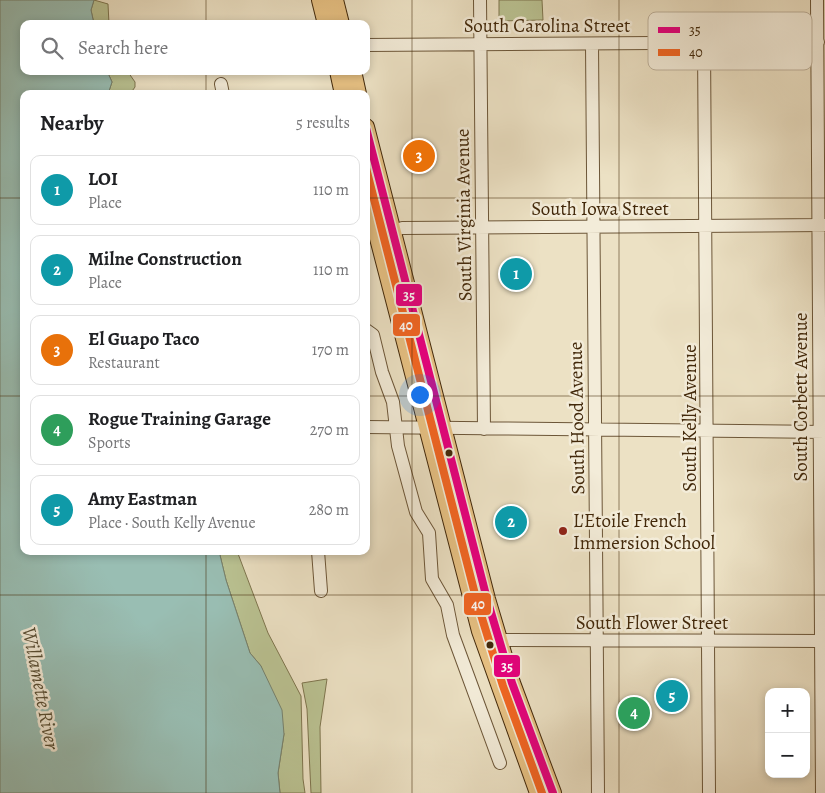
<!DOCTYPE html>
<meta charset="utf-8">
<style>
:root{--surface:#fff;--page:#f6f6f6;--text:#202124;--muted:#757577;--line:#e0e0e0;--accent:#b45309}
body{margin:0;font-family:Alegreya,serif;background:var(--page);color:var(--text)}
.controls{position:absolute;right:15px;bottom:15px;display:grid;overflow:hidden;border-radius:10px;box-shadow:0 2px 8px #0003}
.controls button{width:45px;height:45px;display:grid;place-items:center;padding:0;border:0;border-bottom:1px solid var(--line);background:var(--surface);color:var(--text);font:25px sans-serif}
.you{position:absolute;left:419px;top:394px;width:18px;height:18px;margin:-12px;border:4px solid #fff;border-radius:50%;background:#1a73e8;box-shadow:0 0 0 8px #1a73e833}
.badge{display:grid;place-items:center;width:32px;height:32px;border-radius:50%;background:var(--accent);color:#fff;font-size:16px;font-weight:700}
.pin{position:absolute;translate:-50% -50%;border:2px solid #fff;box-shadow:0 1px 5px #0006}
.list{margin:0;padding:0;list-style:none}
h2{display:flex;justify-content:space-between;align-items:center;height:65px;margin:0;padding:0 20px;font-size:21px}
h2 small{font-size:16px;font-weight:400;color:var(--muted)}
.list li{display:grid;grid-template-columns:32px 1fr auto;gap:15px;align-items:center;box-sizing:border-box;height:70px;margin:0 10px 10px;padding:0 10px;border:1px solid var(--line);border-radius:10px}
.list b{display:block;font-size:19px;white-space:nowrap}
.list p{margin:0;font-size:16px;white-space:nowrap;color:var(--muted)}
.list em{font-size:16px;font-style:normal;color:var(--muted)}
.icon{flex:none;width:28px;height:28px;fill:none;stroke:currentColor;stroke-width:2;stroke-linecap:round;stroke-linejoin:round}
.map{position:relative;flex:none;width:825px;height:793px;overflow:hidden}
.search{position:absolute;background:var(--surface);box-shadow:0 2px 8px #0003;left:20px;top:20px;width:350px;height:55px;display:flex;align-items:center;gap:12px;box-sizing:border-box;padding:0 18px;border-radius:10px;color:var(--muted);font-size:19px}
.panel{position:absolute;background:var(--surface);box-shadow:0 2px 8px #0003;left:20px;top:90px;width:350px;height:465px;border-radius:10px}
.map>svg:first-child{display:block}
.green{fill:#bac292;stroke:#7e754e}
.water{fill:#99beb3;stroke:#76826f}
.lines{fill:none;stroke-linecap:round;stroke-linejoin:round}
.minor-casing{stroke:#6c5638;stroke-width:14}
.major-casing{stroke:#42280a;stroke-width:18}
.minor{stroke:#f3ecd9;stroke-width:12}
.major{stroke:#e6c082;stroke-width:16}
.bus-1-casing{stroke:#f3ecd9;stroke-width:11}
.bus-2-casing{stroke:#f3ecd9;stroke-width:11}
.bus-1{stroke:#e5007d;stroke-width:8}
.bus-2{stroke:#f26522;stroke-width:8}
.grid{fill:none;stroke:#42280a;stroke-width:1;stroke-opacity:0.55}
.bus-dot{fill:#42280a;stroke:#f3ecd9;stroke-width:2}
.poi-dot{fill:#8f2418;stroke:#f3ecd9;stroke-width:2}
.labels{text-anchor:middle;stroke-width:5;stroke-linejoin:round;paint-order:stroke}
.street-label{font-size:19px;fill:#42280a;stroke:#f3ecd9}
.poi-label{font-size:19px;fill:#42280a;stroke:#f3ecd9;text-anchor:start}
.water-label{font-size:20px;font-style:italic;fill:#584e34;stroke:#f3ecd9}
.key{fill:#f3ecd9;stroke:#beb19b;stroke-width:1}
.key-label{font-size:14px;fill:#42280a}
.line-badge{stroke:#f3ecd9;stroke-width:2}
.badge-label{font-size:14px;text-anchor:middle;font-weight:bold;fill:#fff}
</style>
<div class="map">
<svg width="825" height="793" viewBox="0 0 825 793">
<rect width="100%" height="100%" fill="#ece1c4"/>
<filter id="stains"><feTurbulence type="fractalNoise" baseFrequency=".004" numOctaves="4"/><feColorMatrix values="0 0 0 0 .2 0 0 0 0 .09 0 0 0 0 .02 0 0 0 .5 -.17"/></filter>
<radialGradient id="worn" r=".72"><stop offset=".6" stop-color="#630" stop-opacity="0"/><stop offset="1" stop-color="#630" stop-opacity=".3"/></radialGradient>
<path class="green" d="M94,0l14,4 1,20h-15l-3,-14z
M499,0h43l1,20 -44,1z
M107,71l21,1 7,10v5l-5,7h-22l4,-12z
M219,551h18l31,82 33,63 2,83 2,14h-25l-2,-20 6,-39 -23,-68 -11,-13 -24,-73z
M327,679l-7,48 1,66h-10l-4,-84 -5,-26z"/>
<path class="water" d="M0,0h94l-3,10 3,14h-70v47h83l5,11 -4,12h-84v457h195l7,29 24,73 11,13 21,44 2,24 -6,39 2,20h-280z"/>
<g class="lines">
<defs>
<path id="minor" d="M480,0l4,429
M817,0l5,793
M592,44l6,749
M704,44l5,749
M366,45l452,-3
M221,84l2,10
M386,234l16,-6 423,-3
M366,330l7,5 9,37 11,30 5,44 18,66 13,21 3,46 15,26 6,30 47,128
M366,427l459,5
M318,551l3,40
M491,642l8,-2 322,1"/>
<path id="major" d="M320,0l6,24
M335,0l6,24
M338,71l5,23
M353,71l5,23
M366,127l121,472 25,84 41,110
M366,192l114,439 58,162"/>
</defs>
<use href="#minor" class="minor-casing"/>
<use href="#major" class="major-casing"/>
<use href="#minor" class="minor"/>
<use href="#major" class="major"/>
<defs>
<path id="bus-1" d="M366,128l121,471 25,84 41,110"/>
<path id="bus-2" d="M366,168l111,434 26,84 39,107"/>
</defs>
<use href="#bus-1" class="bus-1-casing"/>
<use href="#bus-2" class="bus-2-casing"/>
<use href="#bus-1" class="bus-1"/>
<use href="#bus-2" class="bus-2"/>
</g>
<path class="grid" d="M206,0v24M412,0v793M619,0v793M206,71v23M0,198h24M366,198h459M0,396h24M366,396h459M206,551v242M0,595h825"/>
<g class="bus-dot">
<circle cx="449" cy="453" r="4.5"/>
<circle cx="490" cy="645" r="4.5"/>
</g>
<circle class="poi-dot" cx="563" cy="531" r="5"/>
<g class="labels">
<g class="street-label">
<text x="547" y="32">South Carolina Street</text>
<text x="600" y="215">South Iowa Street</text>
<text transform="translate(463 215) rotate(-91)" y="7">South Virginia Avenue</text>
<text transform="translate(800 397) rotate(-90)" y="7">South Corbett Avenue</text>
<text transform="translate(576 418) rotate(-91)" y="7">South Hood Avenue</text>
<text transform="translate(689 418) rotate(-90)" y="7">South Kelly Avenue</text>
<text x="652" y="629">South Flower Street</text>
</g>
<g class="poi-label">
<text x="573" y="527">L'Etoile French<tspan x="573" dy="22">Immersion School</tspan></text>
</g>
<g class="water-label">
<text transform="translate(41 688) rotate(79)" y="7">Willamette River</text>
</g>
</g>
<rect x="648" y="12" width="164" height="58" rx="8" class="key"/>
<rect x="658" y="27" width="22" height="6" fill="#e5007d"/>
<rect x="658" y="49" width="22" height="7" fill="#f26522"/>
<g class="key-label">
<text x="689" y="35">35</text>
<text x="689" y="57">40</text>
</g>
<g class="line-badge">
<rect x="395" y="283" width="28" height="24" rx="5" fill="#e5007d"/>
<rect x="392" y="313" width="29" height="24" rx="5" fill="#f26522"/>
<rect x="463" y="592" width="29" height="24" rx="5" fill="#f26522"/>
<rect x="493" y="654" width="28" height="24" rx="5" fill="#e5007d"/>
</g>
<g class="badge-label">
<text x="409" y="300">35</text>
<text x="406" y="330">40</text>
<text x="478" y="609">40</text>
<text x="507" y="671">35</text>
</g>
<rect width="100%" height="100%" filter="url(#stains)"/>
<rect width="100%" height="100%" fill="url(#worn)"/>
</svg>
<div class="controls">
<button>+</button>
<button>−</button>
</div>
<div class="you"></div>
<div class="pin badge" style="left:516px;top:274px;background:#0f9aa8">1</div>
<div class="pin badge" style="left:511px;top:522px;background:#0f9aa8">2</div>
<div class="pin badge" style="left:419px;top:156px;background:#e8710a">3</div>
<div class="pin badge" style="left:634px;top:713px;background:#2e9e5b">4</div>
<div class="pin badge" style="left:672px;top:696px;background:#0f9aa8">5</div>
<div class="search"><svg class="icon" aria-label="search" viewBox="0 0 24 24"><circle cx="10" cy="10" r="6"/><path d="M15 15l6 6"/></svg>Search here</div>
<section class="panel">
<h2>Nearby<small>5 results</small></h2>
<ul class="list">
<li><span class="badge" style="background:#0f9aa8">1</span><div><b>LOI</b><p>Place</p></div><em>110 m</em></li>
<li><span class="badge" style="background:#0f9aa8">2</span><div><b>Milne Construction</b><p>Place</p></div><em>110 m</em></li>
<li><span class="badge" style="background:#e8710a">3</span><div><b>El Guapo Taco</b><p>Restaurant</p></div><em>170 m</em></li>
<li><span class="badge" style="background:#2e9e5b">4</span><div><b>Rogue Training Garage</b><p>Sports</p></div><em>270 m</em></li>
<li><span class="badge" style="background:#0f9aa8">5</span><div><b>Amy Eastman</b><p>Place · South Kelly Avenue</p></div><em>280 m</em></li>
</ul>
</section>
</div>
